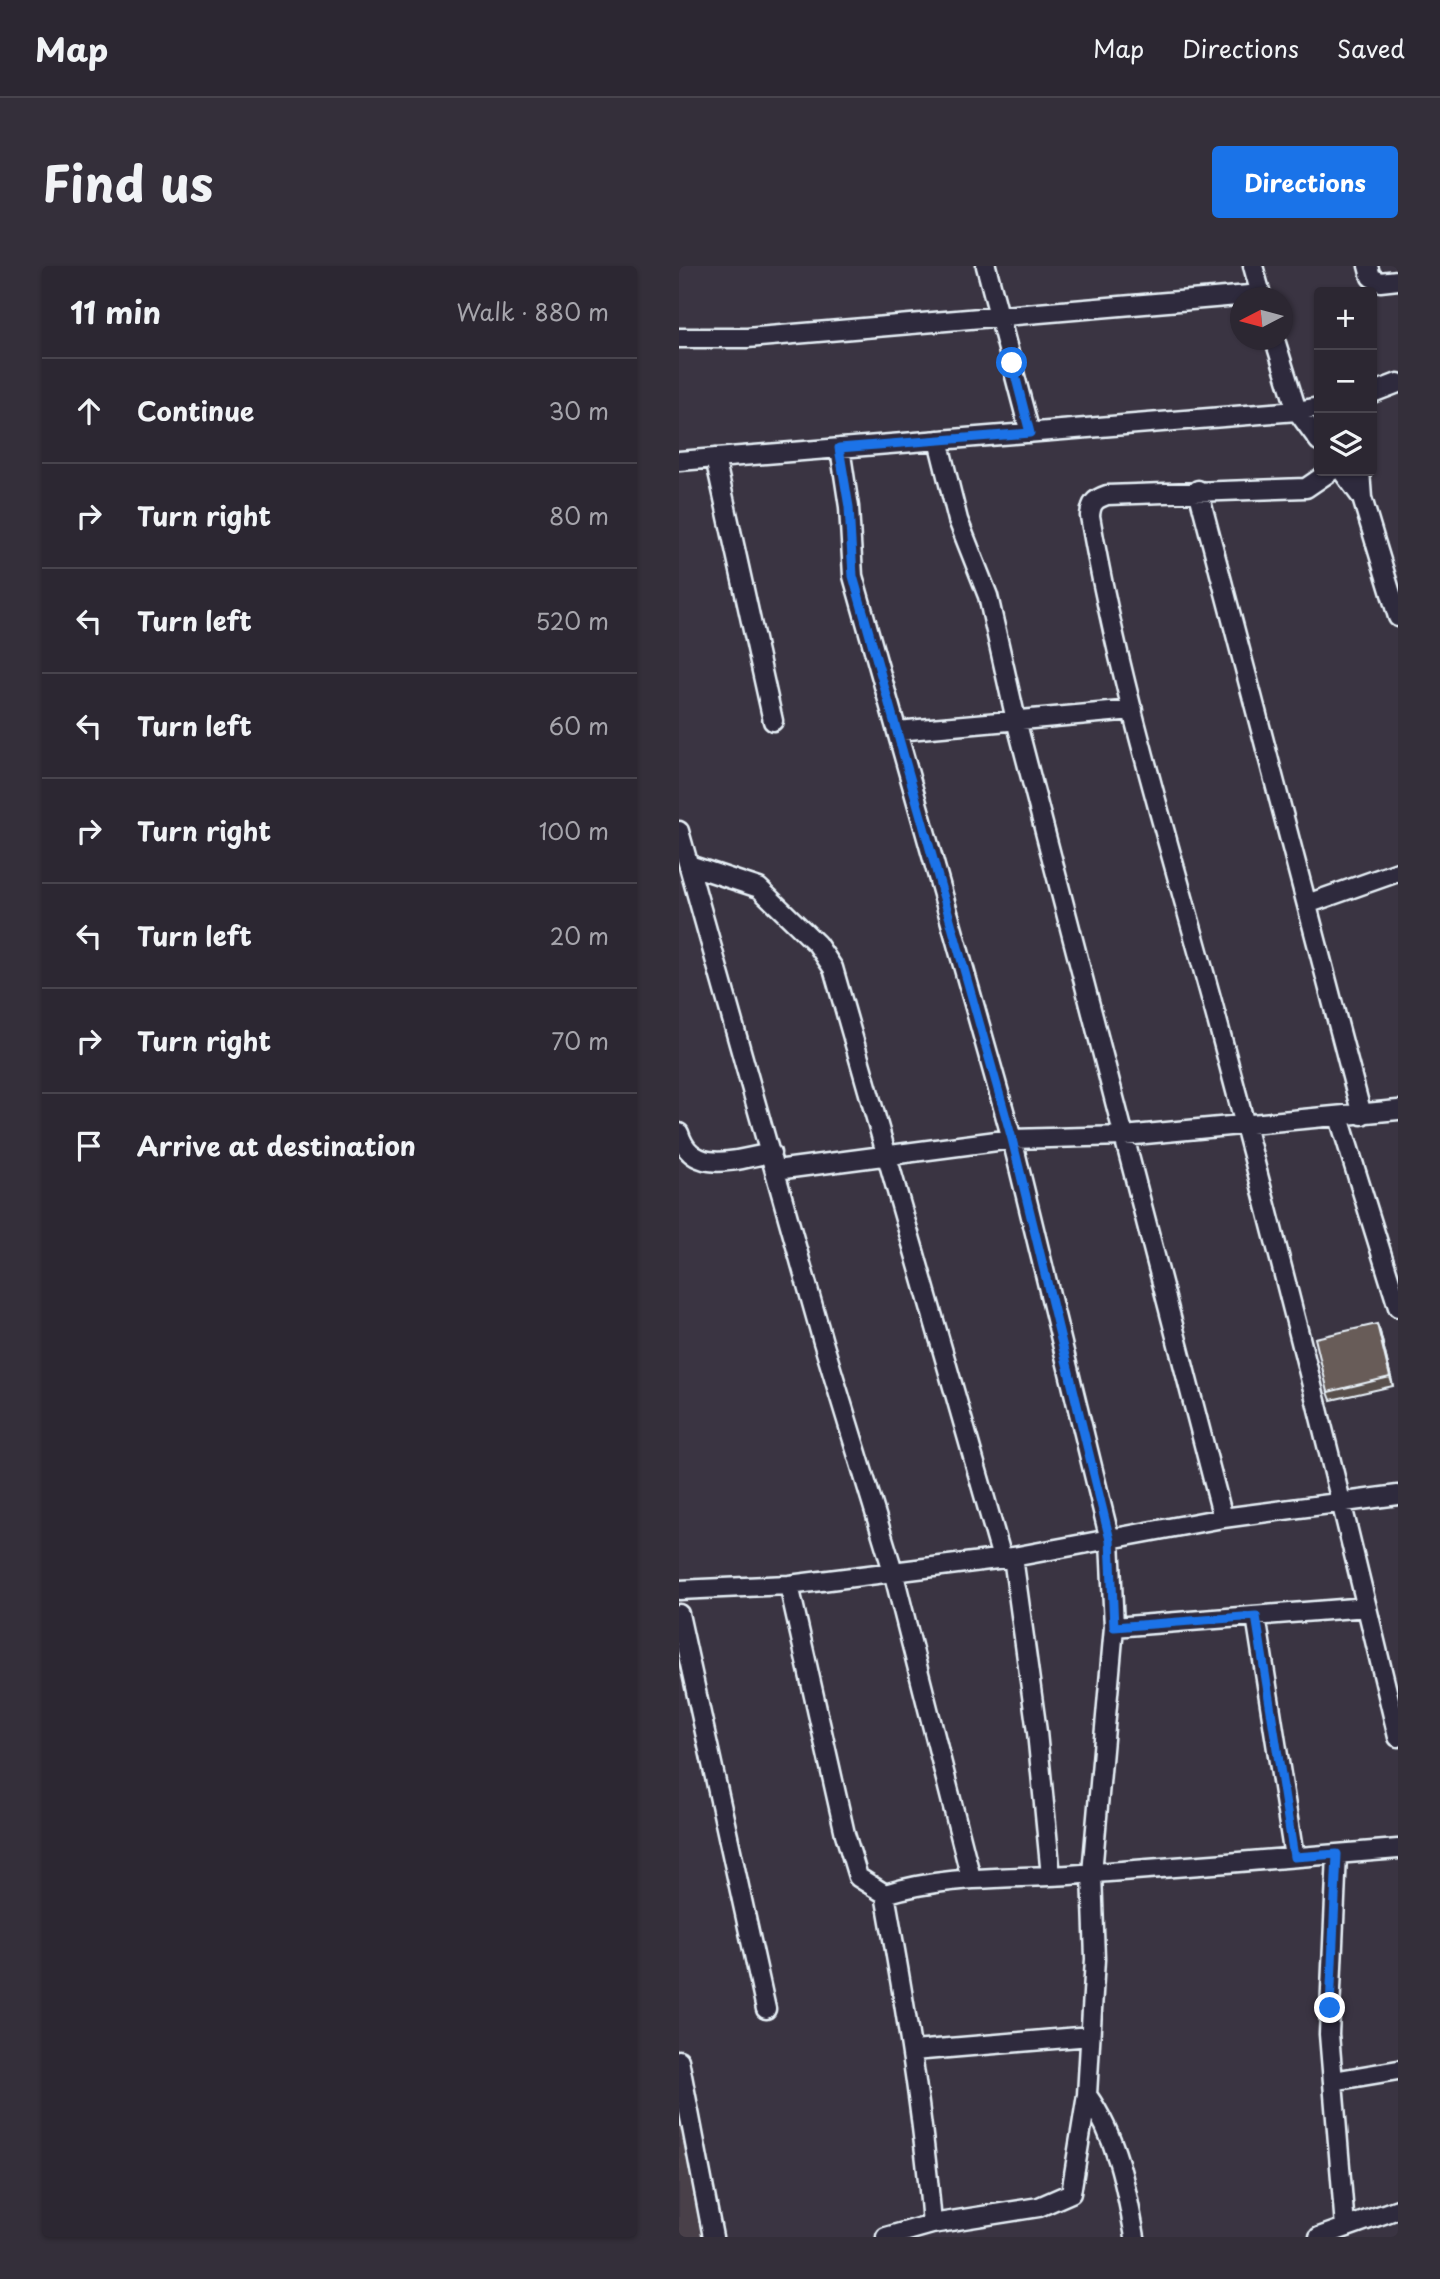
<!DOCTYPE html>
<meta charset="utf-8">
<style>
:root{--surface:#2c2732;--page:#342f3a;--text:#f1f3f6;--muted:#a6a5ac;--line:#48444d;--accent:#1a73e8}
body{margin:0;font-family:"Playpen Sans",sans-serif;background:var(--page);color:var(--text)}
.controls{position:absolute;right:21px;top:21px;display:grid;overflow:hidden;border-radius:7px;box-shadow:0 2px 5px #0004}
.controls button{width:63px;height:63px;display:grid;place-items:center;padding:0;border:0;border-bottom:2px solid var(--line);background:var(--surface);color:var(--text);font:35px sans-serif}
.compass{position:absolute;left:551px;top:21px;width:63px;height:63px;border-radius:50%;background:var(--surface);box-shadow:0 2px 5px #0004;rotate:264deg}
.stop{position:absolute;width:21px;height:21px;margin:-16px;border:5px solid #1a73e8;border-radius:50%;background:#fff}
.stop.end{background:#1a73e8;border-color:#fff;box-shadow:0 2px 7px #0008}
.list{margin:0;padding:0;list-style:none}
h2{display:flex;justify-content:space-between;align-items:center;height:91px;margin:0;padding:0 28px;font-size:30px}
h2 small{font-size:23px;font-weight:400;color:var(--muted)}
.list li{display:grid;grid-template-columns:46px 1fr auto;gap:21px;align-items:center;box-sizing:border-box;height:105px;padding:0 28px;border-top:2px solid var(--line)}
.list b{display:block;font-size:26px;white-space:nowrap}
.list em{font-size:23px;font-style:normal;color:var(--muted)}
.icon{flex:none;width:38px;height:38px;fill:none;stroke:currentColor;stroke-width:2;stroke-linecap:round;stroke-linejoin:round}
.map{position:relative;flex:none;width:719px;height:1971px;overflow:hidden;border-radius:7px}
header{display:flex;align-items:center;gap:42px;box-sizing:border-box;height:98px;padding:0 35px;background:var(--surface);border-bottom:2px solid var(--line)}
header strong{font-size:33px}
nav{display:flex;gap:38px;margin-inline-start:auto;font-size:24px}
.intro{display:flex;align-items:center;justify-content:space-between;box-sizing:border-box;height:168px;padding:0 42px}
h1{margin:0;font-size:49px}
.button{padding:18px 32px;border-radius:7px;background:var(--accent);color:#fff;font-size:24px;font-weight:700}
main{display:flex;gap:42px;padding:0 42px}
aside{flex:1;background:var(--surface);border-radius:7px;box-shadow:0 2px 5px #0004}
.map>svg:first-child{display:block}
.built{fill:#484049}
.lines{fill:none;stroke-linecap:round;stroke-linejoin:round}
.minor-casing{stroke:#e8f1f8;stroke-width:23}
.minor{stroke:#2f2a3d;stroke-width:18}
.wall{fill:#594f4c;stroke:#e8f1f8;stroke-width:2}
.shaded-wall{fill:#49403e;stroke:#e8f1f8;stroke-width:2}
.building{fill:#685c58;stroke:#e8f1f8;stroke-width:2}
.route{stroke:#1a73e8;stroke-width:9}
</style>
<header>
<strong>Map</strong>
<nav><a>Map</a><a>Directions</a><a>Saved</a></nav>
</header>
<div class="intro"><h1>Find us</h1><a class="button">Directions</a></div>
<main>
<aside>
<h2>11 min<small>Walk · 880 m</small></h2>
<ul class="list">
<li><svg class="icon" aria-label="ahead" viewBox="0 0 24 24"><path d="M12 20V5M6 11l6-6 6 6"/></svg><div><b>Continue</b></div><em>30 m</em></li>
<li><svg class="icon" aria-label="right" viewBox="0 0 24 24"><path d="M7 20v-9h11M14 6l5 5-5 5"/></svg><div><b>Turn right</b></div><em>80 m</em></li>
<li><svg class="icon" aria-label="left" viewBox="0 0 24 24"><path d="M17 20v-9H6M10 6l-5 5 5 5"/></svg><div><b>Turn left</b></div><em>520 m</em></li>
<li><svg class="icon" aria-label="left" viewBox="0 0 24 24"><path d="M17 20v-9H6M10 6l-5 5 5 5"/></svg><div><b>Turn left</b></div><em>60 m</em></li>
<li><svg class="icon" aria-label="right" viewBox="0 0 24 24"><path d="M7 20v-9h11M14 6l5 5-5 5"/></svg><div><b>Turn right</b></div><em>100 m</em></li>
<li><svg class="icon" aria-label="left" viewBox="0 0 24 24"><path d="M17 20v-9H6M10 6l-5 5 5 5"/></svg><div><b>Turn left</b></div><em>20 m</em></li>
<li><svg class="icon" aria-label="right" viewBox="0 0 24 24"><path d="M7 20v-9h11M14 6l5 5-5 5"/></svg><div><b>Turn right</b></div><em>70 m</em></li>
<li><svg class="icon" aria-label="arrive" viewBox="0 0 24 24"><path d="M6 21V4h12l-3 4 3 4H6"/></svg><div><b>Arrive at destination</b></div></li>
</ul>
</aside>
<div class="map">
<svg width="719" height="1971" viewBox="0 0 719 1971">
<rect width="100%" height="100%" fill="#3a3442"/>
<filter id="ink" filterUnits="userSpaceOnUse"><feTurbulence type="fractalNoise" baseFrequency=".0143" numOctaves="2"/><feDisplacementMap in="SourceGraphic" scale="14" xChannelSelector="R" yChannelSelector="G"/><feConvolveMatrix kernelMatrix="1 2 1 2 8 2 1 2 1" color-interpolation-filters="sRGB"/></filter>
<g filter="url(#ink)">
<path class="built" d="M0,1820l23,151h-23z"/>
<g class="lines">
<defs>
<path id="minor" d="M307,0l44,167
M574,0l9,32
M689,0l3,11 9,5 18,-2
M0,72h68l514,-44
M596,74l22,71 22,30
M693,127l26,-10
M259,174l20,80 30,76 28,124 207,798
M161,182l9,59 4,69 159,563 98,401 4,87 -22,246 3,86 -8,136 -16,98 -32,14 -107,17 -46,13
M36,192l58,263
M0,195l618,-50 22,-4
M652,205l-25,17 -199,7c-12,4 -16,8 -17,21 29,171 85,347 130,515 63,235 122,470 178,706
M663,205l20,27
M681,205l2,27 36,119
M519,224l164,625
M218,465l236,-21
M0,565l144,511 70,229 78,307
M10,599l70,23 58,56 16,24 169,590
M628,638l91,-32
M660,851l59,190
M0,867c13,44 58,26 92,20
M97,904l236,-31 112,-3 274,-26
M334,1291l24,175 14,144
M110,1319l56,249 13,43 27,17c61,-19 122,-15 184,-19 110,-8 219,-17 329,-26
M0,1324l110,-5 224,-28 210,-39 175,-23
M0,1348l87,395
M577,1350l38,241
M435,1361l253,-20
M658,1588l-8,180 16,193
M206,1628c20,110 38,219 47,330
M234,1785l177,-15
M0,1794l34,177
M654,1815l65,-11
M408,1829c30,42 39,91 48,142
M640,1971l79,-28"/>
</defs>
<use href="#minor" class="minor-casing"/>
<use href="#minor" class="minor"/>
</g>
<path class="wall" d="M701,1066l13,54 -62,14 -3,-8z"/>
<path class="shaded-wall" d="M698,1058l3,8 13,54 -3,-9z"/>
<path class="building" d="M698,1058l13,53 -62,15 -13,-54z"/>
</g>
<g class="lines" filter="url(#ink)">
<path class="route" d="M333,97l18,70 -191,15 10,59 4,69 159,563 98,401 4,87 142,-11 38,241 43,-3 -7,154"/>
</g>
</svg>
<div class="controls">
<button>+</button>
<button>−</button>
<button><svg class="icon" aria-label="layers" viewBox="0 0 24 24"><path d="M12 4l9 5-9 5-9-5zM3 14l9 5 9-5"/></svg></button>
</div>
<svg class="compass" viewBox="-18 -18 36 36"><path d="M0-13l5 13h-10z" fill="#e53935"/><path d="M0 13l5-13h-10z" fill="#a6a5ac"/></svg>
<div class="stop" style="left:333px;top:97px"></div>
<div class="stop end" style="left:651px;top:1742px"></div>
</div>
</main>
